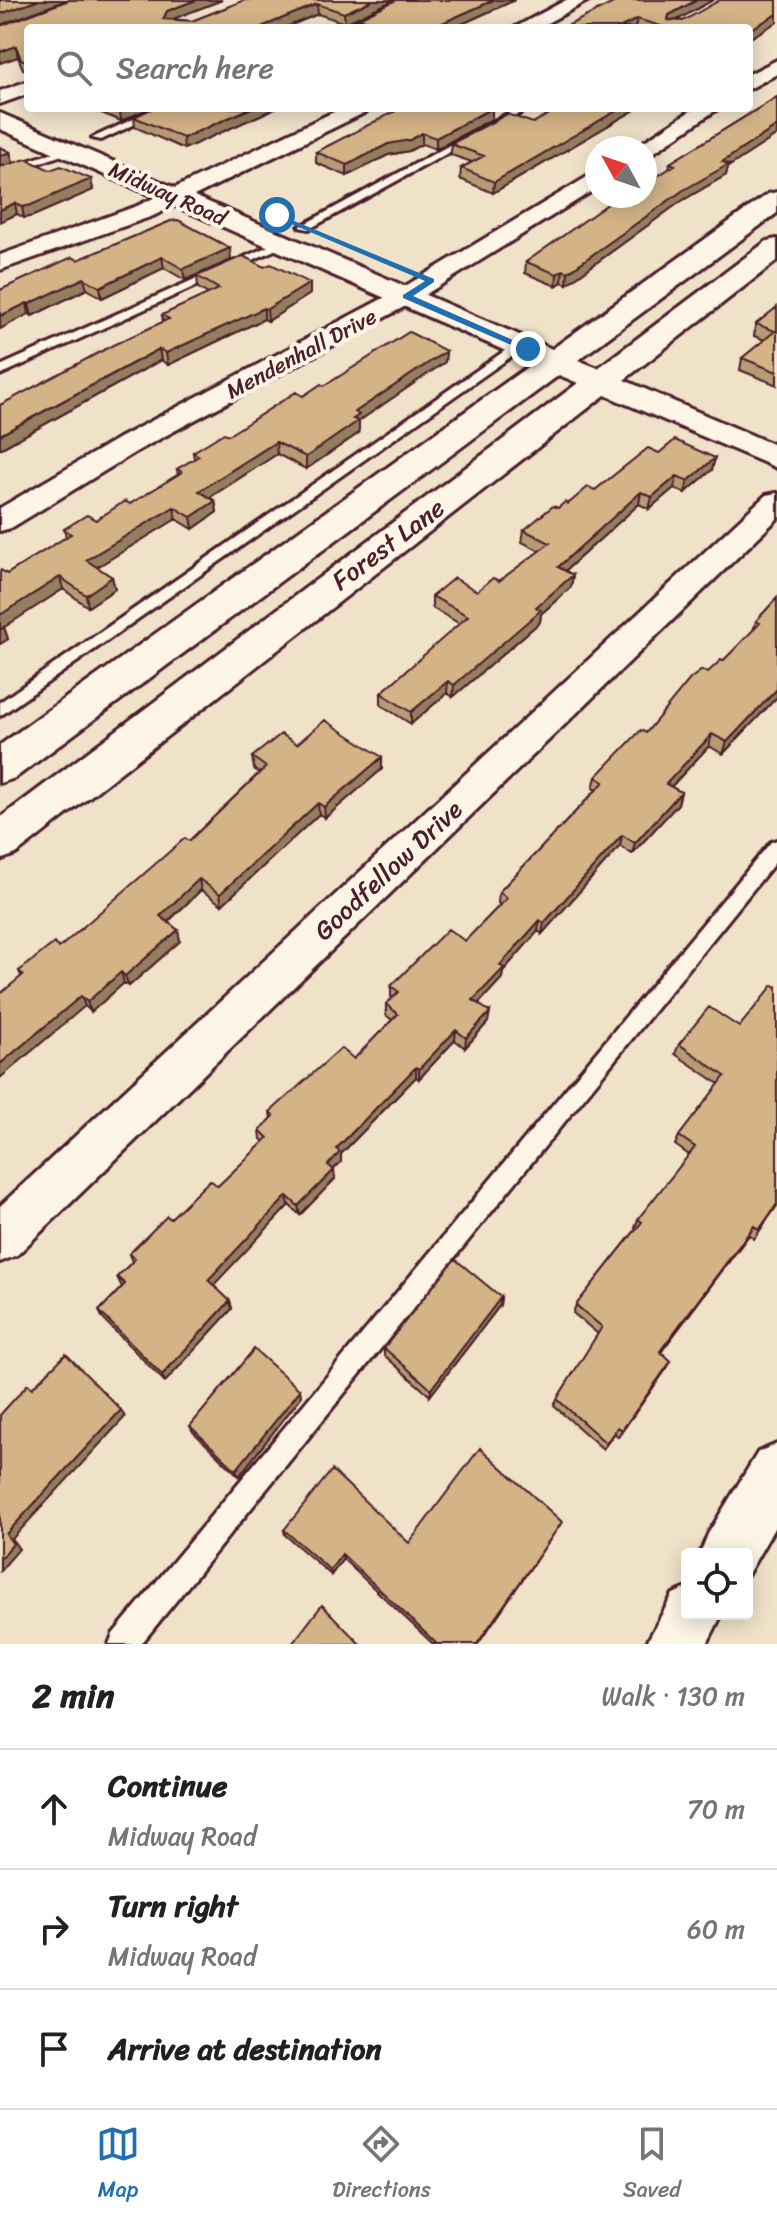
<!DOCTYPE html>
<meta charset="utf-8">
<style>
:root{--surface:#fff;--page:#f2f2f2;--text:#202124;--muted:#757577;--line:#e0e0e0;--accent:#1f6fb2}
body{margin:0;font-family:Sriracha,sans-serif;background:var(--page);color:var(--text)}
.controls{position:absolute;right:24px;bottom:24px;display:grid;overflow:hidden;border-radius:8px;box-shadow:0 4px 20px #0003}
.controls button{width:72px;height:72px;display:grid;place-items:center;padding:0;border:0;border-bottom:2px solid var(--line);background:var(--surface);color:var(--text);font:40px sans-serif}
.compass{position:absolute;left:585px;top:136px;width:72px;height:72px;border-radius:50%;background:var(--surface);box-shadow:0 4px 20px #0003;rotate:310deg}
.stop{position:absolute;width:24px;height:24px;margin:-18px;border:6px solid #1f6fb2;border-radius:50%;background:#fff}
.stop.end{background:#1f6fb2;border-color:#fff;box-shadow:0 2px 8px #0008}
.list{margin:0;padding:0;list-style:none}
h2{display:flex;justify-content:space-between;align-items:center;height:104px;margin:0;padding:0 32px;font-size:34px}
h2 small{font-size:26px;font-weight:400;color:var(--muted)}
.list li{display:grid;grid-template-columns:52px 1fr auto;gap:24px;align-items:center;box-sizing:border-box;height:120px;padding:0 32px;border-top:2px solid var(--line)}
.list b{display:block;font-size:30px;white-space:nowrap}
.list p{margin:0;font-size:26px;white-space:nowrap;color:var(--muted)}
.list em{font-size:26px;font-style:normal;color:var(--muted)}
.icon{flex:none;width:44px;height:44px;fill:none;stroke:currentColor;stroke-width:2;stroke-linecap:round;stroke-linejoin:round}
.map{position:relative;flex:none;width:777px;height:1644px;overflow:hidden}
.search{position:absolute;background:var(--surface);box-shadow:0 4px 20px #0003;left:24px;right:24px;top:24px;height:88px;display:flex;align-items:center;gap:20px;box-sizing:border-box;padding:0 28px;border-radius:8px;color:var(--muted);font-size:30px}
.sheet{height:464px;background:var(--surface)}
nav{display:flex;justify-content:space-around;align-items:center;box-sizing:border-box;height:112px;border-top:2px solid var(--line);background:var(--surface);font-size:22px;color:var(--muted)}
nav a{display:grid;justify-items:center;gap:4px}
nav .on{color:var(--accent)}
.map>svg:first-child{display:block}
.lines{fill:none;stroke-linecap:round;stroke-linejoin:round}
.service-casing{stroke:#4a1f2b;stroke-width:6}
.minor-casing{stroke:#4a1f2b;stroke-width:6}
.secondary-casing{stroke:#4a1f2b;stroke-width:6}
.service{fill:#fcf5e5;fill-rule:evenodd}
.minor{fill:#fcf5e5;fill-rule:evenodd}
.secondary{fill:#fcf5e5;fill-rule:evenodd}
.wall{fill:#b69b74;stroke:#4a1f2b;stroke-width:2}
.shaded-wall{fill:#947e5e;stroke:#4a1f2b;stroke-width:2}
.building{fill:#d4b487;stroke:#4a1f2b;stroke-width:2}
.route{fill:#1f6fb2}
.labels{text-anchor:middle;stroke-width:8;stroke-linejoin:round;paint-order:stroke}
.far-street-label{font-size:22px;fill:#4a1f2b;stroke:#fcf5e5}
.street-label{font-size:26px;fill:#4a1f2b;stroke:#fcf5e5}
</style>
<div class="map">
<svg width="777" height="1644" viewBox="0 0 777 1644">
<rect width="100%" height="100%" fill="#f0e2c9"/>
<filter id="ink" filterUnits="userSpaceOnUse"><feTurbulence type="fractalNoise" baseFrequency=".0125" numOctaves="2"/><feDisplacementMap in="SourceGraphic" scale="16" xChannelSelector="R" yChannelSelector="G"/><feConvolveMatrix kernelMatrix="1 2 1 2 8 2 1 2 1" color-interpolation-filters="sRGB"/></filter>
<g filter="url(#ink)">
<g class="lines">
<defs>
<path id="service" d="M401,0h11l-60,28h-11z
M157,108h13l-69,32 -9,-2z
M518,108h12l-221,121 -10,-2z
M67,148l9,2 -76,27v-7z
M280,241l10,2 -290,132v-9z
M516,343l10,3 -526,370v-14z
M777,840v20l-636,784h-32l4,-10 658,-792z"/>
<path id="minor" d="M566,0h23l-51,28h-24z
M777,60v14l-28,15v-15z
M28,81v13l-28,10v-13z
M342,108h27l-3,4 -213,104 -153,54v-15l137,-49z
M695,108h24l-66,45 -8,2v-7h-11z
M597,171v17l-182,113 -276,149 -128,78 -11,3v-23l119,-70 278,-147z
M777,493v26l-760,736 -17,7v-56l766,-711z
M777,1444v79l-29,51 -1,-20h-47l8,-20 50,-82z
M687,1588v26h35l-15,30h-61l27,-50z"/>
<path id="secondary" d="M0,113l552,236 216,-155 9,-2v21l-199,147 20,8 169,-127 10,-2v22l-153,119 153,66v22l-172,-73 -589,459 -16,6v-42l578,-435 -19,-8 -544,403 -15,5v-38l533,-382 -533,-234z"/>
</defs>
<use href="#service" class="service-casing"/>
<use href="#minor" class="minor-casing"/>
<use href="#secondary" class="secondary-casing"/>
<use href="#service" class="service"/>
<use href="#minor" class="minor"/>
<use href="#secondary" class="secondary"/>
</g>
<path class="wall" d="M222,0l-50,19 20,2 53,-21h149l-49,23 -27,-9 -34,14h-256v43l-5,-2 -5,-12 -18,-31z
M396,0h119l-62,28h-94v-10z
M713,0l-36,20 72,8h-186z
M777,97v38l-49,32 -2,8 -46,27 -113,82 -5,-2 -6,4 -31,-13 1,-11 143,-93 1,-6z
M89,108h61l-29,13z
M276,108l-92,41 -49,-22 -1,-10z
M560,108h78l-145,85 -33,-14 1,-11 11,-6 -21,-7v-11l82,-21z
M492,119l-56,30 -14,-5 -13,7 -21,4 -41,21 -31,-13v-11z
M0,147l10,5 3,11 78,16 2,11 -60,26 -9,2 -7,-4 -17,8z
M171,221l60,39 -46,20 -21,-12 -62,30 -15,-9 -55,27 -32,-26 78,-30z
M264,267l46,16v11l-42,27 -4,-2 -96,46 -7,-5 -161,89v-44l163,-83 -1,-7 46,-21 -10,-6 -1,-12z
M777,307v78l-37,-15 2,-12 23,-18 -11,-4 2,-12z
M446,351l-1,11 -86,59v12l-53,36 -29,-15 -67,43 5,4 2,11 -24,17 -17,-10 -79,48 15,10 3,12 -27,18 -25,-18 -59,38 4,12 -8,5v-73l7,3 59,-37 -2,-8 32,-9 34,-16 48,-29 -1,-6 17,-10 -1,-7 36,-17 74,-39 21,-10z
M659,453l56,5 -3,12 -27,23 -11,-5 -25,21 -10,-5 -74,67 8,4 -2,12 -30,27 -1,8 -87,75 -6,-4 -36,31 -30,-19v-12l79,-69 -28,-16v-12l45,-5 22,-10 41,-30 -18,-9 2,-12 34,-22 37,-18z
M777,598v99l-54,57 -14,-8 -38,41 10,5 -3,12 -46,50 -12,-8 -78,88 -4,-3 -35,40 -1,7 -24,26 10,18 -23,26 -10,-8 -36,39 -3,-2 -75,77v8l-8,7 2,10 -35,36 -11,-10 -76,80 17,16 2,8 -67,73 -62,-63 -4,-8 23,-24 -5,-10 15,-15 -3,-8 41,-35 48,-33 46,-44 -3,-3 -1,-9 11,-11 -1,-7 84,-53 38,-39 -6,-5v-11l7,-6 -2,-1v-11l74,-45 35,-36 -2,-2 1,-11 97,-102 -3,-2 3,-11 50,-44 61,-60 16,-12 30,-30 3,-10z
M297,744l85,13v12l-57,49 -6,-4 -97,91 -21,-15 -33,32 10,8 2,11 -51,45 -5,-3 -33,29 -6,-6 -64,-30 -2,-5 40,-23 130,-107 70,-68 -5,-4 -2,-12z
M777,987v219l-23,33 -5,-4 -88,117 10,9 -4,7 -49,69 -3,-4 -12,16 -49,-43 3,-7 41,-65 -25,-21 3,-8 60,-76 -1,-1 3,-9 51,-64 -14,-10 4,-9 40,-52 -44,-30 4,-10 60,-17z
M501,1297l-1,8 -70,91 -46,-41v-7z
M300,1390l1,7 -62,79 -46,-44 -3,-6z
M562,1522l-84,122h-45l-90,-85 -12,16 -46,-40 -1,-5 125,13z"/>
<path class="shaded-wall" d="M39,0h28l-67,25v-11z
M196,0h26l-54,21 -5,-2 4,-8z
M373,0h21l-49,23 -1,-10z
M494,0h21l-62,28h-22z
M697,0h16l-45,25 1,-10z
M317,4l1,10 -34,14h-25z
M777,14v8l-28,17v-9z
M637,19l-2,9h-16z
M16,46l2,11 -18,6v-11z
M125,108h25l-29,13 -1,-10z
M251,108h25l-92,41 -1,-11z
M492,108v11l-56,30v-11z
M621,108h17l-145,85 1,-11z
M777,126v9l-49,32 -2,8 -46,27 -113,82 1,-12 154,-110z
M422,133v11l-13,7 -21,4 -41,21v-11l41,-21z
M10,152l3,11 -13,4v-11z
M91,179l2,11 -60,26 -9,2 -2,-11z
M15,203l2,11 -17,8v-12z
M230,248l1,12 -46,20 -2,-11z
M162,257l2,11 -62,30 -2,-11z
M563,270l-1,12 -6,4 1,-12z
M84,278l3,11 -55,27 -3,-12z
M310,283v11l-42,27 -1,-12z
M27,303l2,11 -29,15v-13z
M264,308v11l-96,46 -2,-12z
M159,349l2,11 -161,89v-14z
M446,351l-1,11 -86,59v12l-53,36v-12l49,-45z
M276,442l1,12 -76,49 -2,-12z
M715,458l-3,12 -27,23 3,-12z
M677,476l-3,12 -25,21 3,-12z
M641,492l-2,12 -83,75 2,-12z
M215,501l2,11 -24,17 -2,-12z
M174,507l2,12 -87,53 -3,-12z
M573,575l-2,12 -30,27 -1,8 -87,75 1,-12 82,-78z
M60,577l3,12 -63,41v-15z
M112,577l3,12 -27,18 -2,-12z
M4,627l4,12 -8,5v-14z
M448,681l-1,12 -36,31v-12z
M777,689v8l-54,57 4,-12z
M712,734l-3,12 -46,49 3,-11z
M382,757v12l-57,49 -1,-11z
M681,792l-3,12 -46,50 3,-11z
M318,803l1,11 -97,91 -2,-11z
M622,835l-2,11 -78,88 2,-11z
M199,879l2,11 -39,37 -2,-11z
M540,920l-2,11 -35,40 -1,7 -30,33 1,-11 27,-35z
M178,930l2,11 -51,45 -4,-10z
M121,972l3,11 -33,29 -4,-10z
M81,996l4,10 -85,72v-14z
M490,1012l-2,10 -23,26 1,-10z
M456,1030l-1,10 -36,39v-10z
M416,1067v10l-75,77v8l-12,12 -1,-9 8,-16z
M334,1170l1,9 -35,36 -2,-9z
M287,1196l2,9 -78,83 -3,-8z
M754,1226l-5,9 -93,124 4,-8z
M501,1297l-1,8 -70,91 1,-7z
M230,1301l2,8 -67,73 -3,-7z
M671,1361l-4,7 -49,69 4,-7z
M300,1390l1,7 -62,79 -3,-6z
M121,1410l4,7 -113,122 7,10 -19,22v-12l6,-25z
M562,1522l-84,122h-1z
M342,1554l1,5 -12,16 -1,-5z"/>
<path class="building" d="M0,0h39l-39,14z
M69,0h127l-29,11 -4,8 29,2 53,-21h128l-29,13 -27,-9 -58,24h-231v34l-7,-3 -5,-13 -16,6v-26z
M396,0h98l-63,28h-43l-29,-10z
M619,0h78l-28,15 -1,5 15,1 37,-21h57v14l-28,16v-2h-81l-31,-9 -18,9h-56z
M777,97v29l-55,36 7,2 -47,27 -114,81 -5,-2 -6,4 -31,-12 86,-61 14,-5h19v-12l30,-19 -5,-2z
M153,108h98l-68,30 -49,-21z
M401,108h91l-56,30 -14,-5 -12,7 -22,4 -41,21 -31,-13z
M560,108h61l-127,74 -33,-14 23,-12 -33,-12 56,-30 26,9z
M0,147l10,5 -10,4z
M26,159l24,11 11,-4 30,13 -60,26 -9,2 -7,-4 -15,7v-43z
M178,220l52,28 -47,21 -21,-12 -62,30 -16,-9 -55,26 -2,-1 -27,13v-26l72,-33 6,3 93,-39z
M243,256l21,11 7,-3 39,19 -43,26 -3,-1 -98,45 -7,-4 -159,86v-30l113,-60 56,-26 -7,-4 57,-26 -22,-13z
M777,307v65l-35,-14 33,-27 -19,-7z
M409,332l37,19 -91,61 4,3 -6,4 5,2 -52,36 -30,-15 -77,49 16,10 -24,16 -17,-10 -88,53 26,17 -26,18 -26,-18 -60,38v-44l1,-1 6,4 64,-40 -7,-5 23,-14 9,5 29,-19 5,3 52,-32 -5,-3 22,-13 -6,-4 31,-19 5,2 67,-43 7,4 18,-12 3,2z
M675,440l40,18 -27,23 -11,-5 -25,21 -11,-5 -83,75 15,8 -37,32 5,3 -87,75 -6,-4 -37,31 -30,-19 87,-77 -36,-20 22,-18 23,13 16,-13 6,3 51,-38 -26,-13 29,-24 5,2 7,-6 3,2 20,-17 7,3 53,-42 11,5z
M777,598v91l-50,53 -15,-8 -46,50 15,8 -46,51 -13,-8 -78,88 -4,-3 -40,45 4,3 -31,32 17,12 -24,26 -10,-8 -37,39 -3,-2 -80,82 4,3 -12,13 6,5 -36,36 -11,-10 -79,84 22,21 -68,74 -63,-64 26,-27 -8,-7 18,-18 -6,-5 38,-38 3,3 40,-39 8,6 50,-48 -8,-8 14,-14 -4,-4 71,-64 13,11 44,-45 -12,-10 13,-12 -8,-6 57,-57 17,12 42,-43 -8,-6 105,-110 -8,-5 45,-47 5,3 44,-54 12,-9 5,3 14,-13 2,1 37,-38 -4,-2z
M325,720l57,37 -58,50 -6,-4 -98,91 -21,-15 -39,37 18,14 -53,46 -4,-4 -34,30 -6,-6 -81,68v-70l23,-19 -4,-4 35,-28 5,5 126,-110 4,3 77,-74 -14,-10 29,-23 16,10z
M773,985l4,2v217l-18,26 -5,-4 -94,125 11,10 -49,69 -4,-3 -12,16 -49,-44 45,-72 -26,-22 66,-83 -4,-3 57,-72 -16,-11 46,-60 -46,-32 30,-37 30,20z
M455,1259l46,38 -70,92 -47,-41z
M254,1349l46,41 -64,80 -46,-44z
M66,1354l55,56 -115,124 7,10 -13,15v-144l28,-31 4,4z
M480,1448l82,74 -85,122h-40l-95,-90 -12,16 -46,-40 48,-60 77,73z
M322,1605l38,39h-68z"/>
</g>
<path class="route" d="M275,213l159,66v3l-21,14 120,53 -8,2 -122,-53v-3l22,-14 -150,-64z"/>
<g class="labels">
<g class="far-street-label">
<text transform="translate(168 193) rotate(24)" y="8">Midway Road</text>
<text transform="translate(301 353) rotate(-28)" y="8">Mendenhall Drive</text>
</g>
<g class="street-label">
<text transform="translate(388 544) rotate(-37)" y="9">Forest Lane</text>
<text transform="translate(388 870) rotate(-43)" y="9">Goodfellow Drive</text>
</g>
</g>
</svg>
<div class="controls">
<button><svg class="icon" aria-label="locate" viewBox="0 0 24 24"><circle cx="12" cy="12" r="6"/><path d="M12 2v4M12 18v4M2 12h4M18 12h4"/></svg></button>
</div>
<svg class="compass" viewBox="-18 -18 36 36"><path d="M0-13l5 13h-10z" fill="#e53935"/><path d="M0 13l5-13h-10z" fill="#757577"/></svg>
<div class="stop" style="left:277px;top:215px"></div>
<div class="stop end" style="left:528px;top:349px"></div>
<div class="search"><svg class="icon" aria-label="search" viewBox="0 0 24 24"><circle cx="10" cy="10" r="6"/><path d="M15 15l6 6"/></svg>Search here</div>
</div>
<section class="sheet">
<h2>2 min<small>Walk · 130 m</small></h2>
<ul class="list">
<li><svg class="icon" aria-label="ahead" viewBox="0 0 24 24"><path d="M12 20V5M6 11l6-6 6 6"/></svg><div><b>Continue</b><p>Midway Road</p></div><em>70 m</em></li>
<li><svg class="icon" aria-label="right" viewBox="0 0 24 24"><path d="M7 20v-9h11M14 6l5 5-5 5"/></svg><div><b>Turn right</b><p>Midway Road</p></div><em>60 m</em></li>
<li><svg class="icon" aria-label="arrive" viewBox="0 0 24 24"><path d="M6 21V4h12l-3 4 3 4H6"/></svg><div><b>Arrive at destination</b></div></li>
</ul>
</section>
<nav>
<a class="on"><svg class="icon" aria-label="map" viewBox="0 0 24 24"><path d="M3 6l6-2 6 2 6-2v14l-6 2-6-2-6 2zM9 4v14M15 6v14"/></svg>Map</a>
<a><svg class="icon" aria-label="directions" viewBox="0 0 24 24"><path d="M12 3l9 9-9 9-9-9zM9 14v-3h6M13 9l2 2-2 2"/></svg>Directions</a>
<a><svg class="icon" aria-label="saved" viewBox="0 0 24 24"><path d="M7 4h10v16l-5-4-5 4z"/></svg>Saved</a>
</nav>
